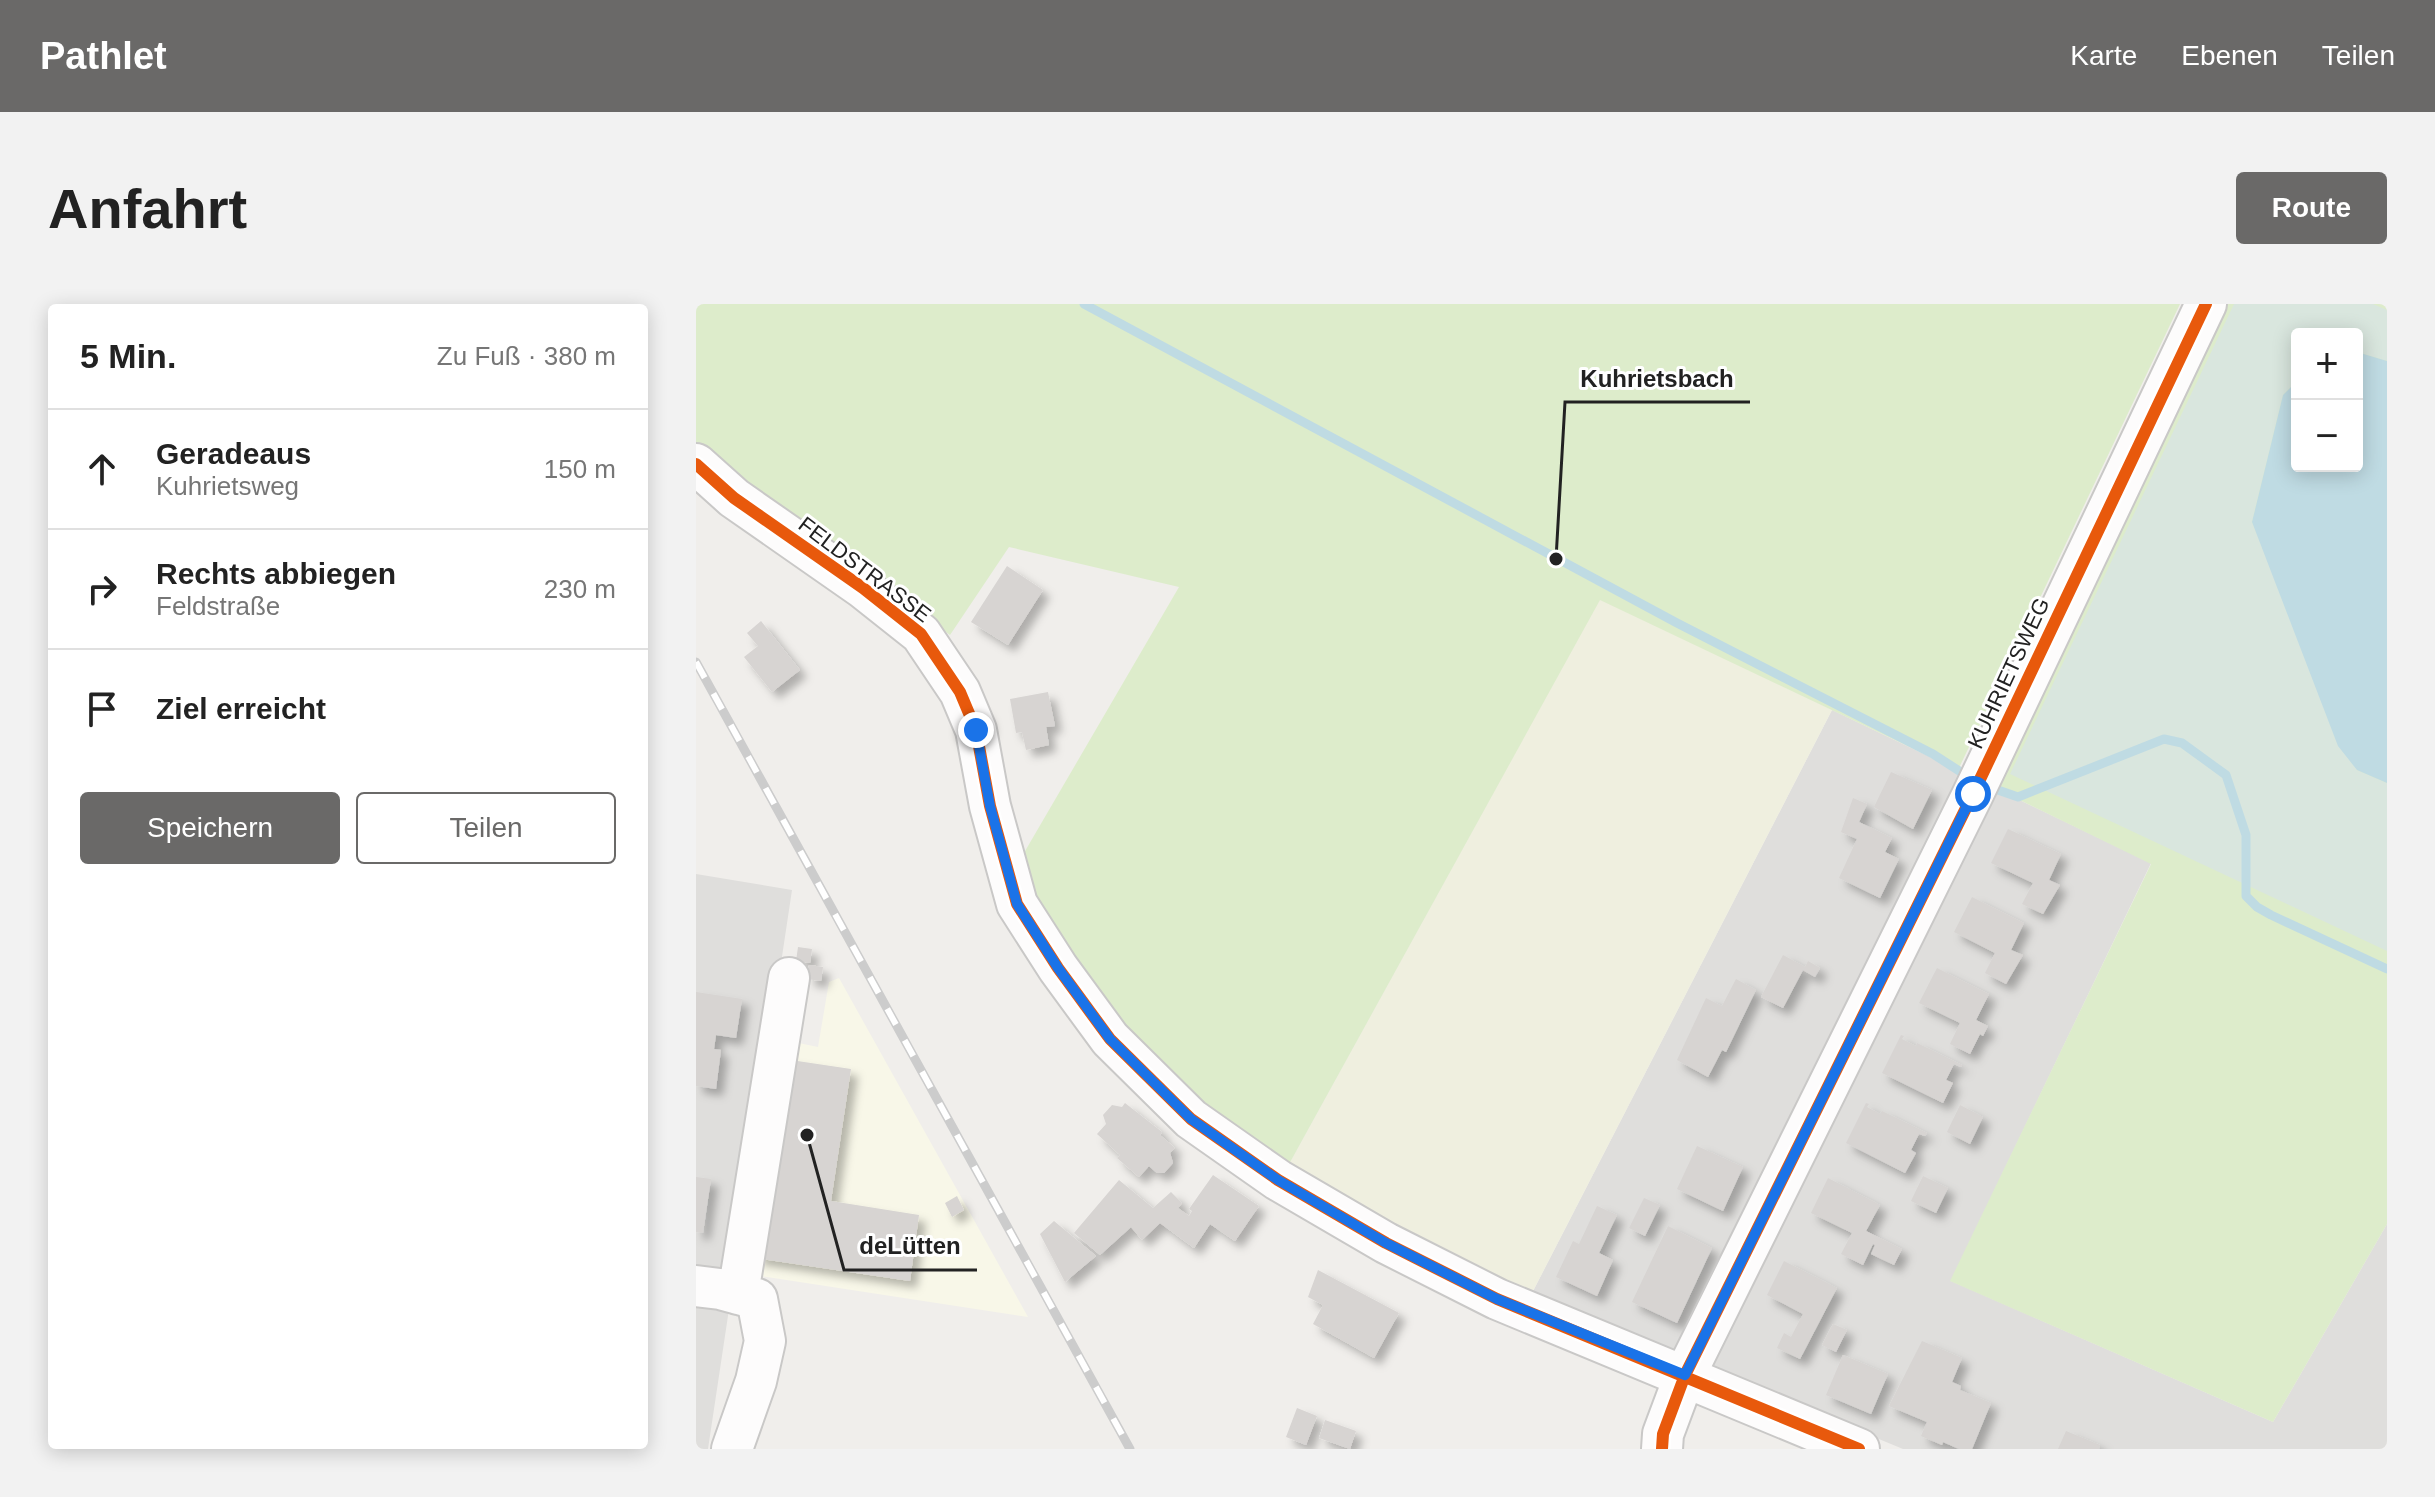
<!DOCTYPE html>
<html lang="de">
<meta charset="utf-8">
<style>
:root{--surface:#fff;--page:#f2f2f2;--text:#222;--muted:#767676;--line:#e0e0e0;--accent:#6a6968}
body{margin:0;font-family:Arial,sans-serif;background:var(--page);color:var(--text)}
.controls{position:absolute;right:24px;top:24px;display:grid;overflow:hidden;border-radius:8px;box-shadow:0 4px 20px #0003}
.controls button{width:72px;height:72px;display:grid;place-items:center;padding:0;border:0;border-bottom:2px solid var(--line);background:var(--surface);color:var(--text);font:40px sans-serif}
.stop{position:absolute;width:24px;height:24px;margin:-18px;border:6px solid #1a73e8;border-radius:50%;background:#fff}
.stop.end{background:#1a73e8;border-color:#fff;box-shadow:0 2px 8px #0008}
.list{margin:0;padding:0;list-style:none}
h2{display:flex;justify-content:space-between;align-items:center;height:104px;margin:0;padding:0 32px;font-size:34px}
h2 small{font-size:26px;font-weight:400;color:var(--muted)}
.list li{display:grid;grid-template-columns:52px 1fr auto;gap:24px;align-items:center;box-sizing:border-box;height:120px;padding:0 32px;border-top:2px solid var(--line)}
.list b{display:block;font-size:30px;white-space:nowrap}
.list p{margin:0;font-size:26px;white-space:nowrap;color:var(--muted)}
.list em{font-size:26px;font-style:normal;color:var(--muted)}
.actions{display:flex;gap:16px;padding:24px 32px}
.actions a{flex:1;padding:18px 0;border:2px solid var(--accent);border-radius:8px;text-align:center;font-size:28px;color:var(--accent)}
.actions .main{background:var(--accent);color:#fff}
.icon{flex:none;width:44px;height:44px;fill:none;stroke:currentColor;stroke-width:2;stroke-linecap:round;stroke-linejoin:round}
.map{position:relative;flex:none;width:1691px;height:1145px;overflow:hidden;border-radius:8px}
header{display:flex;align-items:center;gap:48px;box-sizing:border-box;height:112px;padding:0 40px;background:var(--accent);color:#fff}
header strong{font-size:38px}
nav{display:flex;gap:44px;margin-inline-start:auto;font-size:28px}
.intro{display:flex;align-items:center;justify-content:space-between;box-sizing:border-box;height:192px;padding:0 48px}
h1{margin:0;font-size:56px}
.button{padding:20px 36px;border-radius:8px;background:var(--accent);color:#fff;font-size:28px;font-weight:700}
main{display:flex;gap:48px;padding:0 48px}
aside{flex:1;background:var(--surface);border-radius:8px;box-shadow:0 4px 20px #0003}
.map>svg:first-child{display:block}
.residential{fill:#dfdedc}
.education{fill:#f8f7e8}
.farmland{fill:#efefdf}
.grass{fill:#ddeccb;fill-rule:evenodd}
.wetland{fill:#d9e6de}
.water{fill:#bfdbe3}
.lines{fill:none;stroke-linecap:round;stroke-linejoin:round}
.stream{stroke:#bfdbe3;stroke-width:9}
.building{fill:#d7d4d2;filter:url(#shadow)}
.minor-casing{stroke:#c9c8c7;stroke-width:44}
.minor{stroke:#fdfcfc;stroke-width:40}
.rail-casing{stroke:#ccc;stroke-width:9}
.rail{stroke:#fff;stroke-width:6;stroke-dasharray:18;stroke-linecap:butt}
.cycleway-casing{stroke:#fff;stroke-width:17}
.cycleway{stroke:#e8590c;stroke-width:12}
.route{stroke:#1a73e8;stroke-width:10}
.labels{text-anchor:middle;stroke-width:6;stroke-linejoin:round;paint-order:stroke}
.street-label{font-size:22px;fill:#222;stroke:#fff}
.leader{fill:none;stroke:#222;stroke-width:3}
.callout-dot{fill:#222;stroke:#fff;stroke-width:3}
.callout-label{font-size:24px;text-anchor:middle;font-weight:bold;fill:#222;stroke:#fff;stroke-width:6;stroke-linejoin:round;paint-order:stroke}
</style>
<header>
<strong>Pathlet</strong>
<nav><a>Karte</a><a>Ebenen</a><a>Teilen</a></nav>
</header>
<div class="intro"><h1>Anfahrt</h1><a class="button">Route</a></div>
<main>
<aside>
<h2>5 Min.<small>Zu Fuß · 380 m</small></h2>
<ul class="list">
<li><svg class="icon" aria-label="ahead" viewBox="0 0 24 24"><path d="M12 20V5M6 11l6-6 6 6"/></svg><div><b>Geradeaus</b><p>Kuhrietsweg</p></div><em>150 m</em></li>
<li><svg class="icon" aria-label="right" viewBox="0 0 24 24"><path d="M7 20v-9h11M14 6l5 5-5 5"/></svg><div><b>Rechts abbiegen</b><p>Feldstraße</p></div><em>230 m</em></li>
<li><svg class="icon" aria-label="arrive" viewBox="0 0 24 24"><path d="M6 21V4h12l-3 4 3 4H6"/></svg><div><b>Ziel erreicht</b></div></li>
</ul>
<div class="actions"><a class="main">Speichern</a><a>Teilen</a></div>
</aside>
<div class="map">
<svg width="1691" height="1145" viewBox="0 0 1691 1145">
<defs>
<filter id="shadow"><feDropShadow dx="7" dy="7" stdDeviation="4" flood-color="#0004"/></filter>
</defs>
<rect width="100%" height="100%" fill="#f0eeeb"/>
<path class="residential" d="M1136,406l319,153 -200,418 322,141 114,-198v225h-484l-372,-154z
M0,570l96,16 -84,559h-12z"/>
<path class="education" d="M143,674l189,339 -281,-43 37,-234 34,7 11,-65z"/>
<path class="farmland" d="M904,295l232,111 -301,585 -144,-67 -99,-62z"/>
<path class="grass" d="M0,0h1484l-222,466 -358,-170 -312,566 -89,-63 -78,-72 -88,-133 -12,-40 158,-271 -170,-40 -59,88 -206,-147 -48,-42z
M1518,0h173v920l-114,198 -323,-141 201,-417 -164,-80zM1601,30h60v132h-60z"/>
<path class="wetland" d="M1538,0h139l14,6v51l-30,-9v-18h-60v47l-14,14 -31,127 105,248 30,13v168l-377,-177z"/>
<path class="water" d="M1661,48l30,9v422l-30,-13 -19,-24 -86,-224 31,-127 14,-14v85h60z"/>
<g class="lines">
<path class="stream" d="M388,0l593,319 256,131 34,22
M1299,485l23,8 146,-58 18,4 44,32 20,60v61l11,11 14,8 116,54"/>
</g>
<path class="building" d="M311,262l36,24 -35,55 -37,-23z
M65,317l39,49 -28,22 -28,-35 14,-11 -11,-13z
M352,388l7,34 -9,1 3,18 -23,5 -4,-18 -6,1 -6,-34z
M1195,468l41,18 -19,39 -39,-22z
M1157,494l14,6 -8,18 33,16 -7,14 14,7 -19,39 -41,-20 18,-39 -16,-7z
M1312,525l53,25 -12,26 11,5 -17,29 -21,-10 11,-21 -42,-20z
M1276,593l52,26 -13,27 12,5 -17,29 -21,-11 10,-20 -41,-21z
M102,643l14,2 -2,14 -14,-2z
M1087,651l22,12 3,-6 12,7 -5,9 -12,-7 -20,38 -22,-11z
M113,661l14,2 -2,14 -14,-2z
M1241,664l52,26 -13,26 12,6 -5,10 -3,-2 -10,20 -20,-10 10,-21 -41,-20z
M1040,675l20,11 -30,62 -4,-2 -14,27 -31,-17 29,-62 16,8z
M0,688l46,7 -6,39 -20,-3 -2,14 7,1 -5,39 -20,-3z
M1205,731l3,1 -2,3 14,7 1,-3 45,22 -1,2 -7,-3 -8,16 7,3 -10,20 -61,-30z
M88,755l67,10 -20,132 88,14 -9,66 -155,-23z
M429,799l37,29 -2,3 15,13 -5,5 3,10 -9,10h-7l-8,-7 -10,11 -22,-19 3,-3 -23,-21 9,-10 -3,-9 9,-10 10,2z
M1170,799l3,1 -2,3 13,7 2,-3 45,22 -2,3 -6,-2 -8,16 5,3 -11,20 -59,-30z
M1264,801l23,12 -13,27 -23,-12z
M1001,842l46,21 -20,44 -46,-22z
M517,871l46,31 -24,35 -25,-17 -16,24 -34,-25 -18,17 -11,-13 -31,28 -26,-22 45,-53 34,28 18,-16 11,11 -4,5 11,8 3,-5 -3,-2z
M1227,872l25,12 -12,25 -25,-12z
M0,873l15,2 -8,54 -7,-1z
M1132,874l52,27 -14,26 36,18 -8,16 -23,-11 4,-9 -2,-1 -10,21 -22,-11 11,-21 -41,-20z
M261,892l7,14 -12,7 -7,-14z
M948,894l16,7 -15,31 -16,-8z
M901,902l20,9 -18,38 14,7 -16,36 -41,-19 17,-36 6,3z
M358,917l42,35 -31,26 -25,-48z
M972,922l44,22 -35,75 -45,-21z
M1088,957l53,27 -37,71 -23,-11 7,-15 7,4 12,-23 -36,-19z
M622,966l81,43 -25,45 -61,-34 10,-19 -15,-8z
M1137,1020l14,6 -11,22 -14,-7z
M1226,1037l40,17 -10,24 9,4 -1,4 31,13 -19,46h-13l-16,-7 -1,3 -21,-9 6,-14 -38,-16z
M1147,1051l45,19 -17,40 -45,-19z
M601,1104l20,8 -11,29 -20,-8z
M629,1116l31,11 -6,18 -31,-11z
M1370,1127l34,14 -1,4h-41z"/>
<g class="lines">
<defs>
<path id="minor" d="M0,160l38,34 129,90 58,46 39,58 16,38 14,76 27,98 41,64 52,71 81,80 87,61 108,63 111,56 362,150
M0,982l24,3 37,10 8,42 -9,40 -24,68
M42,990l51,-316
M966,1145l1,-15 22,-59 288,-581 233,-490"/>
</defs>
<use href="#minor" class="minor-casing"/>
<use href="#minor" class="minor"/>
<defs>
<path id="rail" d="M0,358l434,787"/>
</defs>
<use href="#rail" class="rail-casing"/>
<use href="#rail" class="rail"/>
<defs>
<path id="cycleway" d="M0,160l38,34 129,90 58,46 39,58 16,38 14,76 27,98 41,64 52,71 81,80 87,61 108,63 111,56 362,150
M966,1145l1,-15 22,-59 288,-581 233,-490"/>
</defs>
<use href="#cycleway" class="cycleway-casing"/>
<use href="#cycleway" class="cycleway"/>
</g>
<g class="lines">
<path class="route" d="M280,426l14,76 27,98 41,64 52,71 81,80 87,61 108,63 111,56 188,76 288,-581"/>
</g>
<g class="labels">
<g class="street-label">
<text transform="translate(169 265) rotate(37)" y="8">FELDSTRASSE</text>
<text transform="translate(1312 369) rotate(-65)" y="8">KUHRIETSWEG</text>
</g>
</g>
<path class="leader" d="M860 255L869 98H1054M111 831L148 966H281"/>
<g class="callout-dot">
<circle cx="860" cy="255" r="8"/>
<circle cx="111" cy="831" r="8"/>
</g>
<g class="callout-label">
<text x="961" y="83">Kuhrietsbach</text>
<text x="214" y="950">deLütten</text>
</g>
</svg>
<div class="controls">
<button>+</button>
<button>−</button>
</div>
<div class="stop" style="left:1277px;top:490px"></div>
<div class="stop end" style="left:280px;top:426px"></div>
</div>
</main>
